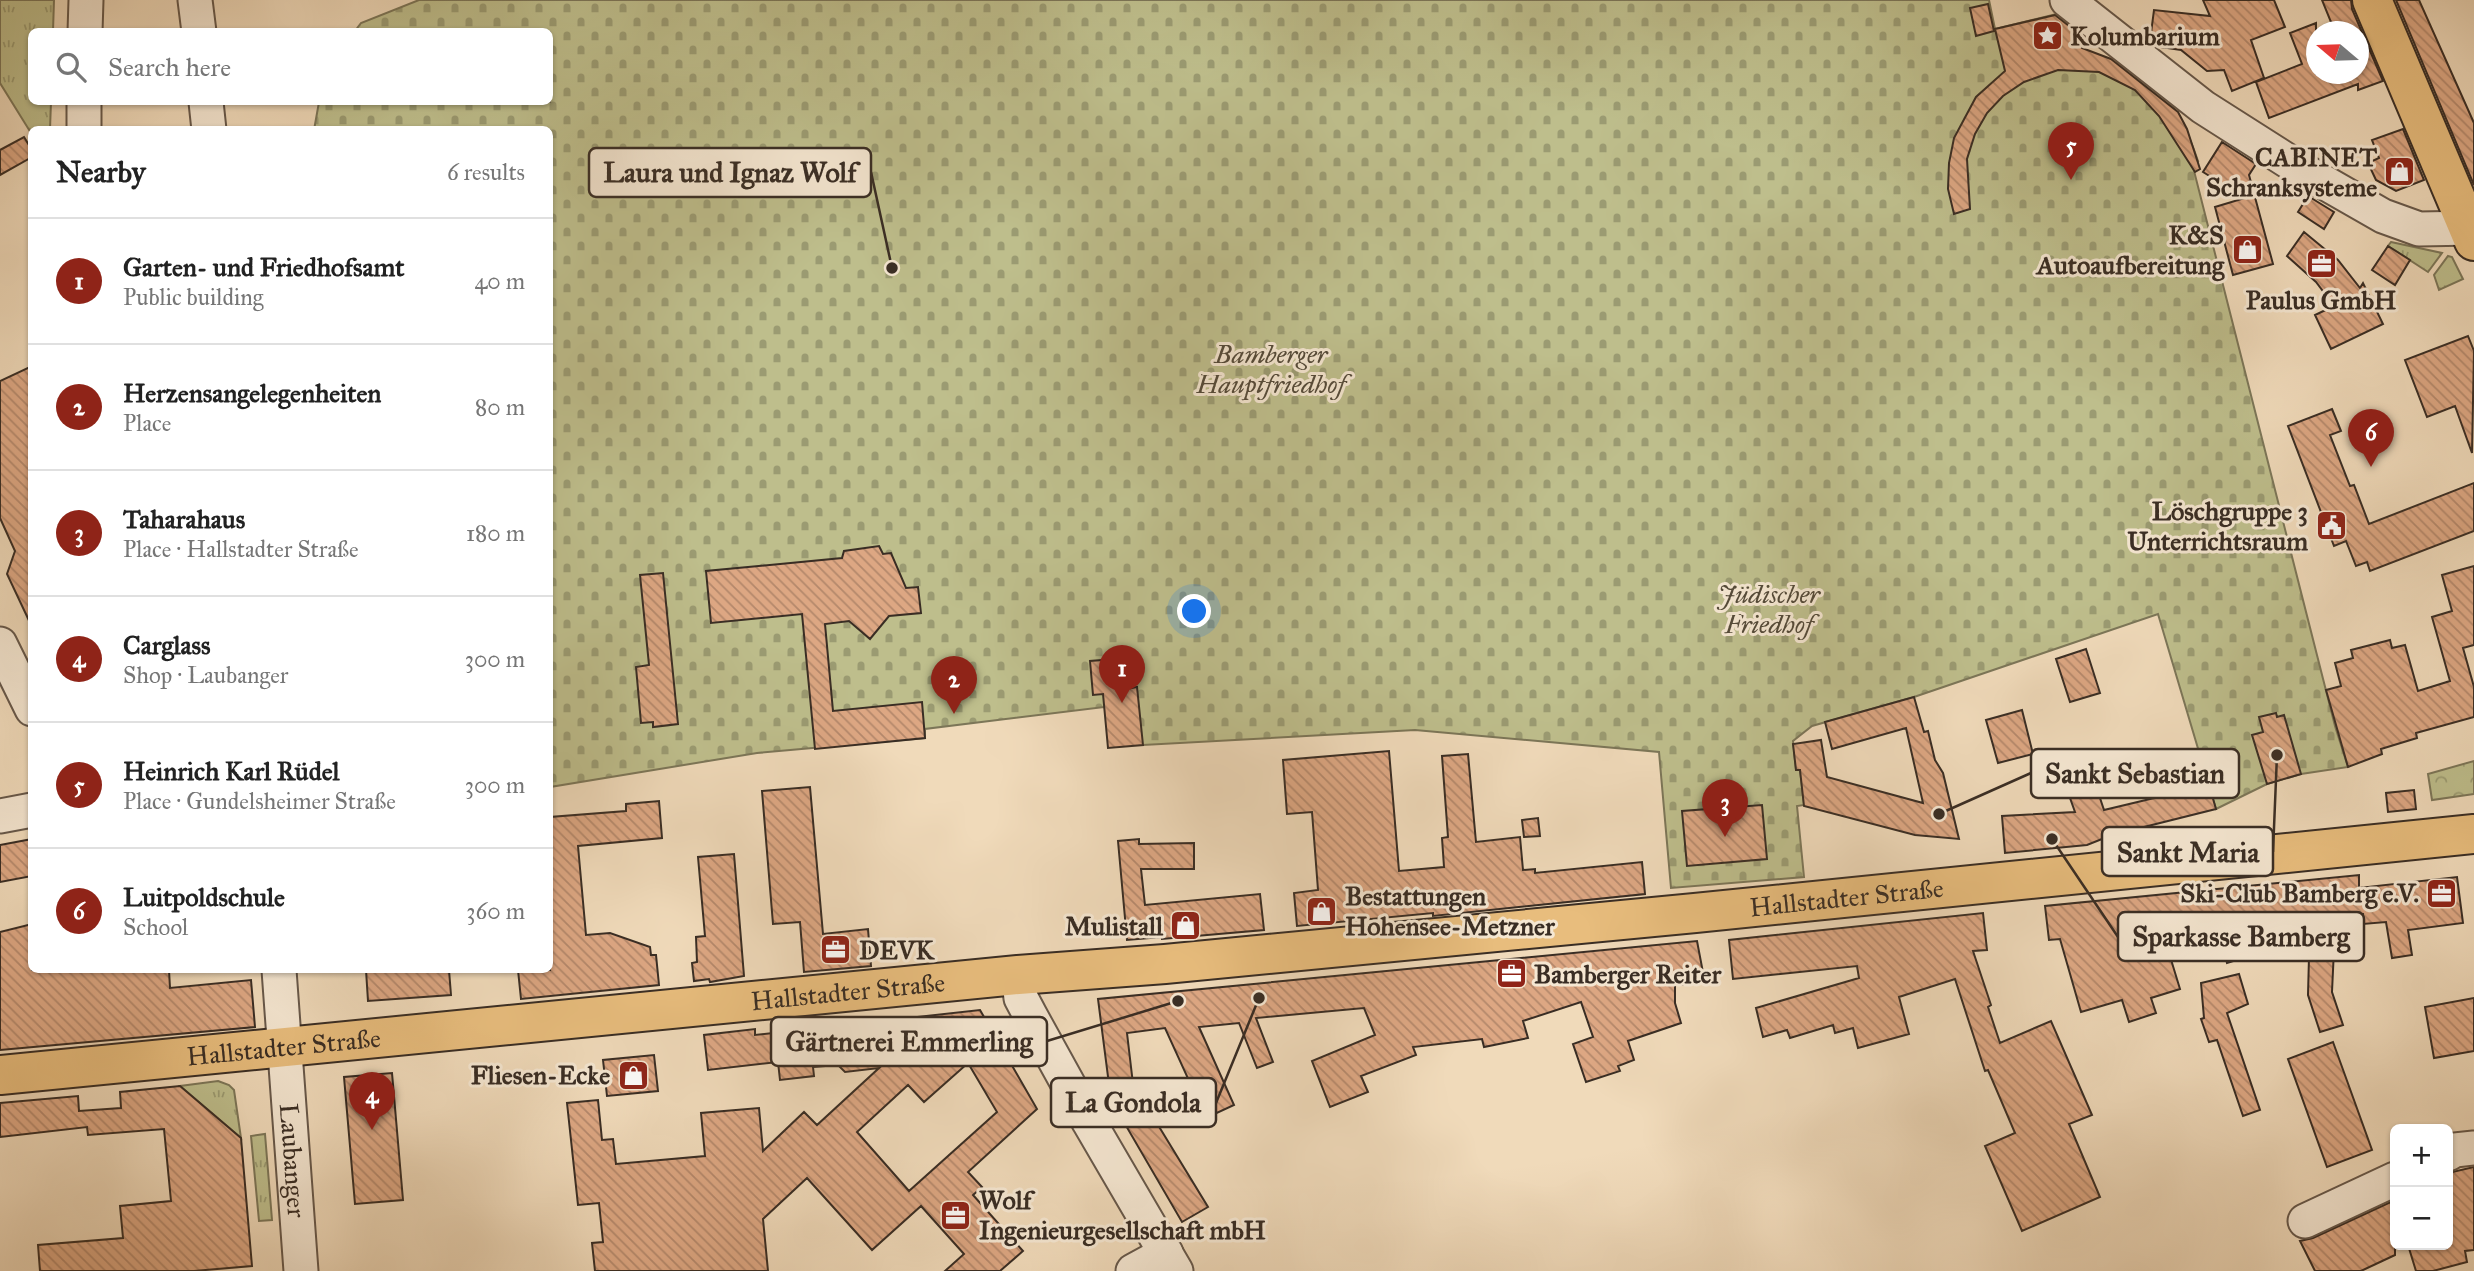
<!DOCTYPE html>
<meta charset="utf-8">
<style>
:root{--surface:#fff;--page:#f2f2f2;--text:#222;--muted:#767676;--line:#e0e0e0;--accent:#8f2418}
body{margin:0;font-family:"IM FELL Great Primer",serif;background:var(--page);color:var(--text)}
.controls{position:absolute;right:21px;bottom:21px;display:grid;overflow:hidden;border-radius:10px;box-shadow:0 2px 5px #0004}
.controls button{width:63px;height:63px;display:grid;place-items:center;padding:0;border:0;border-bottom:2px solid var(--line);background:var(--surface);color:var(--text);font:35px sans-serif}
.compass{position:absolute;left:2306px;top:21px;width:63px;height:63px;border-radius:50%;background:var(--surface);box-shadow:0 2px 5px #0004;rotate:289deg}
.you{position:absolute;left:1195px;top:612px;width:24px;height:24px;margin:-18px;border:5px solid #fff;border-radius:50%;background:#1a73e8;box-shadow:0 0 0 10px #1a73e833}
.badge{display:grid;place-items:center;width:46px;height:46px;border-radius:50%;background:var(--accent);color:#fff;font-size:23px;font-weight:700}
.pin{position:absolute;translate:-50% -58px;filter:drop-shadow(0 2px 4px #0008)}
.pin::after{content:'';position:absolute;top:37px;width:24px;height:21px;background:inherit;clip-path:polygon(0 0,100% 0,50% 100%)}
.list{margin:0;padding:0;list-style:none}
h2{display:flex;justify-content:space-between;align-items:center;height:91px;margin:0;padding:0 28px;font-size:30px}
h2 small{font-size:23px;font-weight:400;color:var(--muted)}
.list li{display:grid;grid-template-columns:46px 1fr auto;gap:21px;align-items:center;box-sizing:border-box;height:126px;padding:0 28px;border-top:2px solid var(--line)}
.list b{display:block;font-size:26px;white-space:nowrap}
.list p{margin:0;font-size:23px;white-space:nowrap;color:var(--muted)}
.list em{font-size:23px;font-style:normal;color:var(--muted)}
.icon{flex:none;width:38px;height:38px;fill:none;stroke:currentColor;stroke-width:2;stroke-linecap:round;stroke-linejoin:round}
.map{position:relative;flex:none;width:2474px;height:1271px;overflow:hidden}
.search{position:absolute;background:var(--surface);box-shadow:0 2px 5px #0004;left:28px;top:28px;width:525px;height:77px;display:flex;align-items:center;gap:18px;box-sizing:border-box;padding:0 24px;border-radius:10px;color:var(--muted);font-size:26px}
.panel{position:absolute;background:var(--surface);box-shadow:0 2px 5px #0004;left:28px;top:126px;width:525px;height:847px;border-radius:10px}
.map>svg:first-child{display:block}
.grass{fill:url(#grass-tufts);stroke:#7c7658;stroke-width:2}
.cemetery{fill:url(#cemetery-stones);stroke:#7c7658;stroke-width:2}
.park{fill:url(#park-crowns);stroke:#7c7658;stroke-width:2}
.building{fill:url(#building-back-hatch);stroke:#392d24;stroke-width:2;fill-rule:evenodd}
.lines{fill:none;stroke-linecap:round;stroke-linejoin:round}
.minor-casing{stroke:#67584a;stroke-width:37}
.major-casing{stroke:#392d24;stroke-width:42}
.minor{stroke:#f5e7d2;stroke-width:33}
.major{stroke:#e8bd7d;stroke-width:38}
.labels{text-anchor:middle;stroke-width:6;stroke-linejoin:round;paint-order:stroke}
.poi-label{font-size:26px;font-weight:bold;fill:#392d24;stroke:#f5e7d2;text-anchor:end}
.park-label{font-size:26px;font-style:italic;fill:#544a39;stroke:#f5e7d2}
.street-label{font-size:26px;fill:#392d24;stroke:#f5e7d2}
.leader{fill:none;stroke:#392d24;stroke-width:2.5}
.callout-dot{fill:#392d24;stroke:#f5e7d2;stroke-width:2.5}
.callout{fill:#f5e7d2;stroke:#392d24;stroke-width:2.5}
.callout-label{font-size:28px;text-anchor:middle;font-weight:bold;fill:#392d24}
</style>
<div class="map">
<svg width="2474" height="1271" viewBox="0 0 2474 1271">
<defs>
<pattern id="grass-tufts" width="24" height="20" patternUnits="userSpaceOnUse" patternTransform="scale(1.75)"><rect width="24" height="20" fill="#bebe8c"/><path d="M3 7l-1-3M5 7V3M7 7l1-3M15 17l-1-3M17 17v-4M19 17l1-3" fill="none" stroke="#9b9b72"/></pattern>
<pattern id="cemetery-stones" width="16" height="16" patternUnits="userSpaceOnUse" patternTransform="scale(1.75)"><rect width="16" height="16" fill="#bebe8c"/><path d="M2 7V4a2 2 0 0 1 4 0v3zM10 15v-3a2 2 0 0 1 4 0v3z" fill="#9b9b72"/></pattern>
<pattern id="park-crowns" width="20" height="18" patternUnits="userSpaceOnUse" patternTransform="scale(1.75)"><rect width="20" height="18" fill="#bebe8c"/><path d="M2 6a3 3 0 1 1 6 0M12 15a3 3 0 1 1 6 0" fill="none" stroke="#9b9b72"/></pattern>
<pattern id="building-back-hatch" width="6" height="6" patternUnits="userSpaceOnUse" patternTransform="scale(1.75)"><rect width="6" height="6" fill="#dda783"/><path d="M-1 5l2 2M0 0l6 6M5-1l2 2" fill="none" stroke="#b4886b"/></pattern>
</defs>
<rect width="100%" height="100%" fill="#f0daba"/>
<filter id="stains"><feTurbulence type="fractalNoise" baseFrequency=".00286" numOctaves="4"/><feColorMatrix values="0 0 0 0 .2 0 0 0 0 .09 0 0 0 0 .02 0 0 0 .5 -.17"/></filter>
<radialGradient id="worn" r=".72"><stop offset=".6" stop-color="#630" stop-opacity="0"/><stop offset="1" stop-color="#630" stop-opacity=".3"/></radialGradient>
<path class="grass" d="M0,0h54l-1,31 -21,1v70h19l-1,27 -18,1 -1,3 -31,-50z
M2391,242l51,11 -14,19 -40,-26z
M2448,256l4,1 11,22 -24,11 -5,-15z
M218,1081l11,4 5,5 7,48 -61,-52z
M265,1134l7,86 -13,1 -8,-85z"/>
<path class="cemetery" d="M419,0h1570l6,29 78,-19 10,45c68,10 94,43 115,106l-6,2 143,563 13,41 -47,7 -34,10 -51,25 -58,-195 -244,83 -102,29 -19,15 3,29h4l4,35 -7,1 7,71 -133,11 -12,-136 -244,-22 -272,15 -39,-38 -179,22v9l-168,15 -207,34v-657h-236l5,-28h231v-70l-195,-1 6,-8z"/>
<path class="park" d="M2474,761v33l-42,6 -4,-26z"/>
<path class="building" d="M2203,0h71l11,27 -34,13 13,38 -32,13 -8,-21 -17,1 -26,-21 -21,-3 2,-13 -11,-1 3,-23 56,6z
M2322,0h29l1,9 31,72 -25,9v-6l-89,34 -13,-36 46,-18 -12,-31 26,-10v51h42v-42h-23z
M2396,0h23l55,123v62z
M1988,4l6,27 -18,5 -6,-28z
M2055,15l23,18 4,15 29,11 67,53 9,17 13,40 -5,3 -36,-56 -24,-26 -36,-18 -41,-2 -34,12 -21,14 -16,17 -12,21 -8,25 3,50 -16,5 -6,-25 1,-26 5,-25 22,-41 29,-26 -10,-42z
M2403,129l21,51 -28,11 -20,-11 -8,-17 11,-5 -7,-18z
M24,137l8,13v7l-32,18v-25z
M2222,142l34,22 -7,11 24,89 -40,11 -18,-68 30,-9 -42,-26z
M2308,196l26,16 -10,17 -26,-17z
M2304,232l34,28 22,28 3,-5 20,41 -52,25 -16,-34 19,-9 -18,-24 -29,-26z
M2388,246l22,14 -15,25 -23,-15z
M2468,336l6,15 -2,102 -17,-47 -28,11 -22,-57z
M32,366v261l-25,-53 8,-23 -15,-33v-137z
M2332,409l9,22 -11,4 20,51 4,-1 15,39 105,-41v48l-104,40 -3,-9 -11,4 -10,-25 -12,5 -46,-120z
M879,546l4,8 8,-1 15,35 12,-1 3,26 -32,3 -19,23 -21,-18 -24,3 8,87 89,-9 3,36 -110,11 -13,-135 -91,9 -5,-52 136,-13 2,-7z
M2474,566v79l-11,3 11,39v30l-58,16 1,5 -36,11 1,5 -34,13 -22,-77 15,-4 -6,-23 18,-5 -2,-8 39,-10 2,8 13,-3 13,46 32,-10 -18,-64 20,-6 -10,-36z
M663,573l15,151 -25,3v-5l-12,1 -5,-56 13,-2 -9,-90z
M2086,649l14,44 -30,9 -14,-43z
M1128,658l3,30 6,-1 6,58 -35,3 -5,-54 -10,1 -3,-34z
M1914,697l10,35 4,-1 7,29 8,13 16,66 -44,-4 -111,-29 -4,-36h-4l-3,-26 28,-4 6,37 96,26 -17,-75 -74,21 -7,-27z
M2022,710l11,44 -35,9 -12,-43z
M2276,713l1,4 7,-2 17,59 -34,10 -15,-49 11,-3 -4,-15z
M1389,751l10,120 45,-4 -2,-29 6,-1 -6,-81 26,-2 8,88 44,-5 3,33 12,-1v4l107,-11 3,32 -212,22v-3l-136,13 -3,-33 24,-3 -6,-78 -25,2 -4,-54z
M2202,761l14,48 -104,26 -25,10 -82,8 -3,-37 73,-4 -10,-28 27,-10 12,36 67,-16 -6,-22z
M810,787l13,147 45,-5 3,37 -67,6 -4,-50 -27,2 -11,-133z
M2414,790l2,19 -28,3 -2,-19z
M659,801l3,37 -84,8 8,89 24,-2 40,14 1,8h5l3,30 -138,14 -3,-29h32v-153l76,-6v-7z
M1762,805l5,54 -80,7 -5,-55z
M1538,818l2,18 -16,1 -2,-17z
M32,839v37l-32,6v-37z
M1139,839v5l55,-1v26h-53l4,36 115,-11 4,36 -102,9v-2l-35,3 -9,-99z
M734,854l10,122 -34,6 -1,-3 -15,2 -2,-18 5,-1 -1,-25 9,-1 -7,-79z
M2359,875v13l98,-11 6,46 -55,7 4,25 -20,3 -6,-36 -23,2v-10l-38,4 5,31h4l-2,43 11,33 -23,7 -12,-37 2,-76 -4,1 -1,-7 -74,8 12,37 -16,5 -8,-34 -18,1 -1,-6 -35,4v2h-3l18,59 -29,9 5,15 -27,9 -7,-22 -41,12 -21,-73 -11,1 -4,-34z
M1983,913l4,37 -14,1 18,54 -3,2 12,36 51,-22 41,94 -23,9 31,73 -78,34 -37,-85 30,-13 -27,-63 -3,1 -30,-92 -56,18 10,37 -51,14 -5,-20 -18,5 -2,-8 -43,13 -3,-8 -24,7 -7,-29 103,-30 -2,-12 -124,13 -4,-39z
M32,924v46h137l1,18 81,-8 4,47 -255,23v-118z
M1697,941l8,42 -30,2v18l6,20 -53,18 6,19 -16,6 2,5 -34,11 -13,-38 20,-7 -12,-35 -58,19 5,17 -44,9 -2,-8 -69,8 3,8 -55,21 7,16 -38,15 -18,-46 63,-26 -11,-27 -108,10 17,44 -16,6 -18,-45 -40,4 35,78 -28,13 -41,-90 -38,5 6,51 75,123 -26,15 -71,-122 -13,-101z
M366,970h83l2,25 -83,6z
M2239,974l9,30 -21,9 33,97 -17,6 -26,-76 -8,2 -8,-23 3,-1 -3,-35z
M2474,998v53l-40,7 -9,-51z
M980,1010l57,99 -69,63 14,15 -9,8 50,56 -23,20h-55l19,-17 -43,-48 -49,44 -65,-72 -44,41 5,52h-173l-3,-28 11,-1 -4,-39 -21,2 -11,-102 31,-3 4,40 11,-1 3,25 89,-8 -4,-43 58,-5 4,43 41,-39 13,13 62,-57 -34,4 -7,-7 -25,2 1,9 -34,4 -2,-18 -70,8 -4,-35 51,-6v6zM968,1063l29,49 -88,79 -52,-59 51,-47 16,17z
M2333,1042l39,108 -45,17 -39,-108z
M654,1055l4,36 -51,5 -4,-36z
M392,1073l11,127 -48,4 -11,-127z
M180,1086l61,52 11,128 -58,5h-154l-2,-26 85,-7 -3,-32 51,-5 -7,-72 -76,6 -1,-8 -87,10v-34l78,-7 1,15 42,-3 -1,-16z
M2474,1167v83l-9,1 2,11 -34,9h-17l-8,-26h40v-72z
M2395,1200v55l-34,16h-46l-15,-30 13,-3z"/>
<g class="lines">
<defs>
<g id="minor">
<path d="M195,0l4,32"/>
<path d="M2067,0l136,107 91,58 89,51 36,13 55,-1"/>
<path d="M85,32l1,-32"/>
<path d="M206,102l3,28"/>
<path d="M84,130v-28"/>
<path d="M0,644l32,65"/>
<path d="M0,816l32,-6"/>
<path id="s1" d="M279,970l22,301"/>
<path d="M1018,975l3,23 9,17 59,107 87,149"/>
<path d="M2448,1154l7,-4 19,-2"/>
<path d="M2305,1221l90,-42"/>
<path d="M1133,1271l33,-18"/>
</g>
<g id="major">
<path d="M2372,0l102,241"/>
<path id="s2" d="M0,1075l1018,-100 147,-11 530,-51 779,-79"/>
</g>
</defs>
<use href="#minor" class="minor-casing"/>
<use href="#major" class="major-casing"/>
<use href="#minor" class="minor"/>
<use href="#major" class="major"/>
</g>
<defs>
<symbol id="sight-square" viewBox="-11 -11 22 22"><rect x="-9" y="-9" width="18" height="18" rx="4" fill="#8f2418" stroke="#f5e7d2"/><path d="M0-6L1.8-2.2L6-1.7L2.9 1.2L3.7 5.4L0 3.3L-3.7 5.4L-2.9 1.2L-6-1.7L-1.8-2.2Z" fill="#fff"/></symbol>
<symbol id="shop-square" viewBox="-11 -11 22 22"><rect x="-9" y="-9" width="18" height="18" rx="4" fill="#8f2418" stroke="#f5e7d2"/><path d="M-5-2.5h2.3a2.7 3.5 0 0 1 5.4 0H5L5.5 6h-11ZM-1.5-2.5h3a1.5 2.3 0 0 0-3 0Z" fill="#fff"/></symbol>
<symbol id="office-square" viewBox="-11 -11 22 22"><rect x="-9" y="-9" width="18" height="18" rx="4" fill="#8f2418" stroke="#f5e7d2"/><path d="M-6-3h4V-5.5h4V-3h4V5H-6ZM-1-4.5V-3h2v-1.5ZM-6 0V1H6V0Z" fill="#fff"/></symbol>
<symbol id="civic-square" viewBox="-11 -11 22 22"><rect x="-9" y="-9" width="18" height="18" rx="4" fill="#8f2418" stroke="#f5e7d2"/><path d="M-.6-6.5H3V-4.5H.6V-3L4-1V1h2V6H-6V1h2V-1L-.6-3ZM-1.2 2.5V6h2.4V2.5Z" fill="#fff"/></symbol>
</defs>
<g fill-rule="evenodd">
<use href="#sight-square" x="2030" y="18" width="35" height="35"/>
<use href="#shop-square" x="2382" y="154" width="35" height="35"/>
<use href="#shop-square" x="2230" y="232" width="35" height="35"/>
<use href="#office-square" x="2304" y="246" width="35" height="35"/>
<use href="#civic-square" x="2314" y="508" width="35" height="35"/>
<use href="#office-square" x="2424" y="876" width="35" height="35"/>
<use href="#shop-square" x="1304" y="894" width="35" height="35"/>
<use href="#shop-square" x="1168" y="908" width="35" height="35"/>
<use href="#office-square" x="818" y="932" width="35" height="35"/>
<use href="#office-square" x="1494" y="956" width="35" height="35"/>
<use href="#shop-square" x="616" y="1058" width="35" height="35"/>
<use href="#office-square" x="938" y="1198" width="35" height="35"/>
</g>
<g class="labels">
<g class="poi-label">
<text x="2070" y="45" text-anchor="start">Kolumbarium</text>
<text x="2377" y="166">CABINET<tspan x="2377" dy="30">Schranksysteme</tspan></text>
<text x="2224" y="244">K&amp;S<tspan x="2224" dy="30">Autoaufbereitung</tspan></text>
<text x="2321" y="309" text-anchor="middle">Paulus GmbH</text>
<text x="2308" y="520">Löschgruppe 3<tspan x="2308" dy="30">Unterrichtsraum</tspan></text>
<text x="2419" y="902">Ski-Club Bamberg e.V.</text>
<text x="1345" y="905" text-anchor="start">Bestattungen<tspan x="1345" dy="30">Hohensee-Metzner</tspan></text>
<text x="1163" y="935">Mulistall</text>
<text x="859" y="959" text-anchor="start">DEVK</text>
<text x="1534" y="983" text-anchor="start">Bamberger Reiter</text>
<text x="610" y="1084">Fliesen-Ecke</text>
<text x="979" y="1209" text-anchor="start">Wolf<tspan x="979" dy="30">Ingenieurgesellschaft mbH</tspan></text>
</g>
<g class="park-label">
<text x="1271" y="363">Bamberger<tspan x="1271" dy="30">Hauptfriedhof</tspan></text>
<text x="1769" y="603">Jüdischer<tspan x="1769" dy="30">Friedhof</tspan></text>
</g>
<g class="street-label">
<text dy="9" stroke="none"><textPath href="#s2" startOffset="1855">Hallstadter Straße</textPath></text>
<text dy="9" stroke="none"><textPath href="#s2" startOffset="852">Hallstadter Straße</textPath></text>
<text dy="9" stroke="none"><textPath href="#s2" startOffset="285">Hallstadter Straße</textPath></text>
<text dy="9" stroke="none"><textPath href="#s1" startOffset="191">Laubanger</textPath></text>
</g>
</g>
<path class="leader" d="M892 268L871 172M1939 814L2031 773M2277 755L2273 852M2052 839L2118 937M1178 1001L1047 1041M1259 998L1216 1103"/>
<g class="callout-dot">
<circle cx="892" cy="268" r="7"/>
<circle cx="1939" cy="814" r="7"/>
<circle cx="2277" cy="755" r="7"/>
<circle cx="2052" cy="839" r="7"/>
<circle cx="1178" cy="1001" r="7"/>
<circle cx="1259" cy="998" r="7"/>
</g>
<g class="callout">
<rect x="589" y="148" width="282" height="49" rx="7"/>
<rect x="2031" y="749" width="208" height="49" rx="7"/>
<rect x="2102" y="827" width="171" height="49" rx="7"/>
<rect x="2118" y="912" width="246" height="49" rx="7"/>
<rect x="771" y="1017" width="276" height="49" rx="7"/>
<rect x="1051" y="1078" width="165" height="49" rx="7"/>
</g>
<g class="callout-label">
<text x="730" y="182">Laura und Ignaz Wolf</text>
<text x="2135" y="783">Sankt Sebastian</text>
<text x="2188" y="862">Sankt Maria</text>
<text x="2241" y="946">Sparkasse Bamberg</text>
<text x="909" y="1051">Gärtnerei Emmerling</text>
<text x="1133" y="1112">La Gondola</text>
</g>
<rect width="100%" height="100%" filter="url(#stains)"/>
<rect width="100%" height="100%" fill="url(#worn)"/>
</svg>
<div class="controls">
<button>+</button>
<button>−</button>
</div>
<svg class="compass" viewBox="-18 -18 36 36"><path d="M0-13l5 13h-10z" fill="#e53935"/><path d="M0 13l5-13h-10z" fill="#767676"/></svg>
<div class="you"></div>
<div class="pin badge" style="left:1122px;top:703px">1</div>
<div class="pin badge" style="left:954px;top:714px">2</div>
<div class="pin badge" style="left:1725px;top:837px">3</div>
<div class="pin badge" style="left:372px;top:1130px">4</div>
<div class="pin badge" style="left:2071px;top:180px">5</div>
<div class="pin badge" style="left:2371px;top:467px">6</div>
<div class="search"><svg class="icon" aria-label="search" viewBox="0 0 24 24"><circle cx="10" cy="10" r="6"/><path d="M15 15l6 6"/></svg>Search here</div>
<section class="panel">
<h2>Nearby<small>6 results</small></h2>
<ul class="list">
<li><span class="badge">1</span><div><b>Garten- und Friedhofsamt</b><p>Public building</p></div><em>40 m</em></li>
<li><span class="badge">2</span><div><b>Herzensangelegenheiten</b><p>Place</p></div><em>80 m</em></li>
<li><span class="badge">3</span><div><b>Taharahaus</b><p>Place · Hallstadter Straße</p></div><em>180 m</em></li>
<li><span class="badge">4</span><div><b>Carglass</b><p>Shop · Laubanger</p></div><em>300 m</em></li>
<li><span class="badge">5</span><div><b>Heinrich Karl Rüdel</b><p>Place · Gundelsheimer Straße</p></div><em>300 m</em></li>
<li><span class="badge">6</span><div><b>Luitpoldschule</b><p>School</p></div><em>360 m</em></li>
</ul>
</section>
</div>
